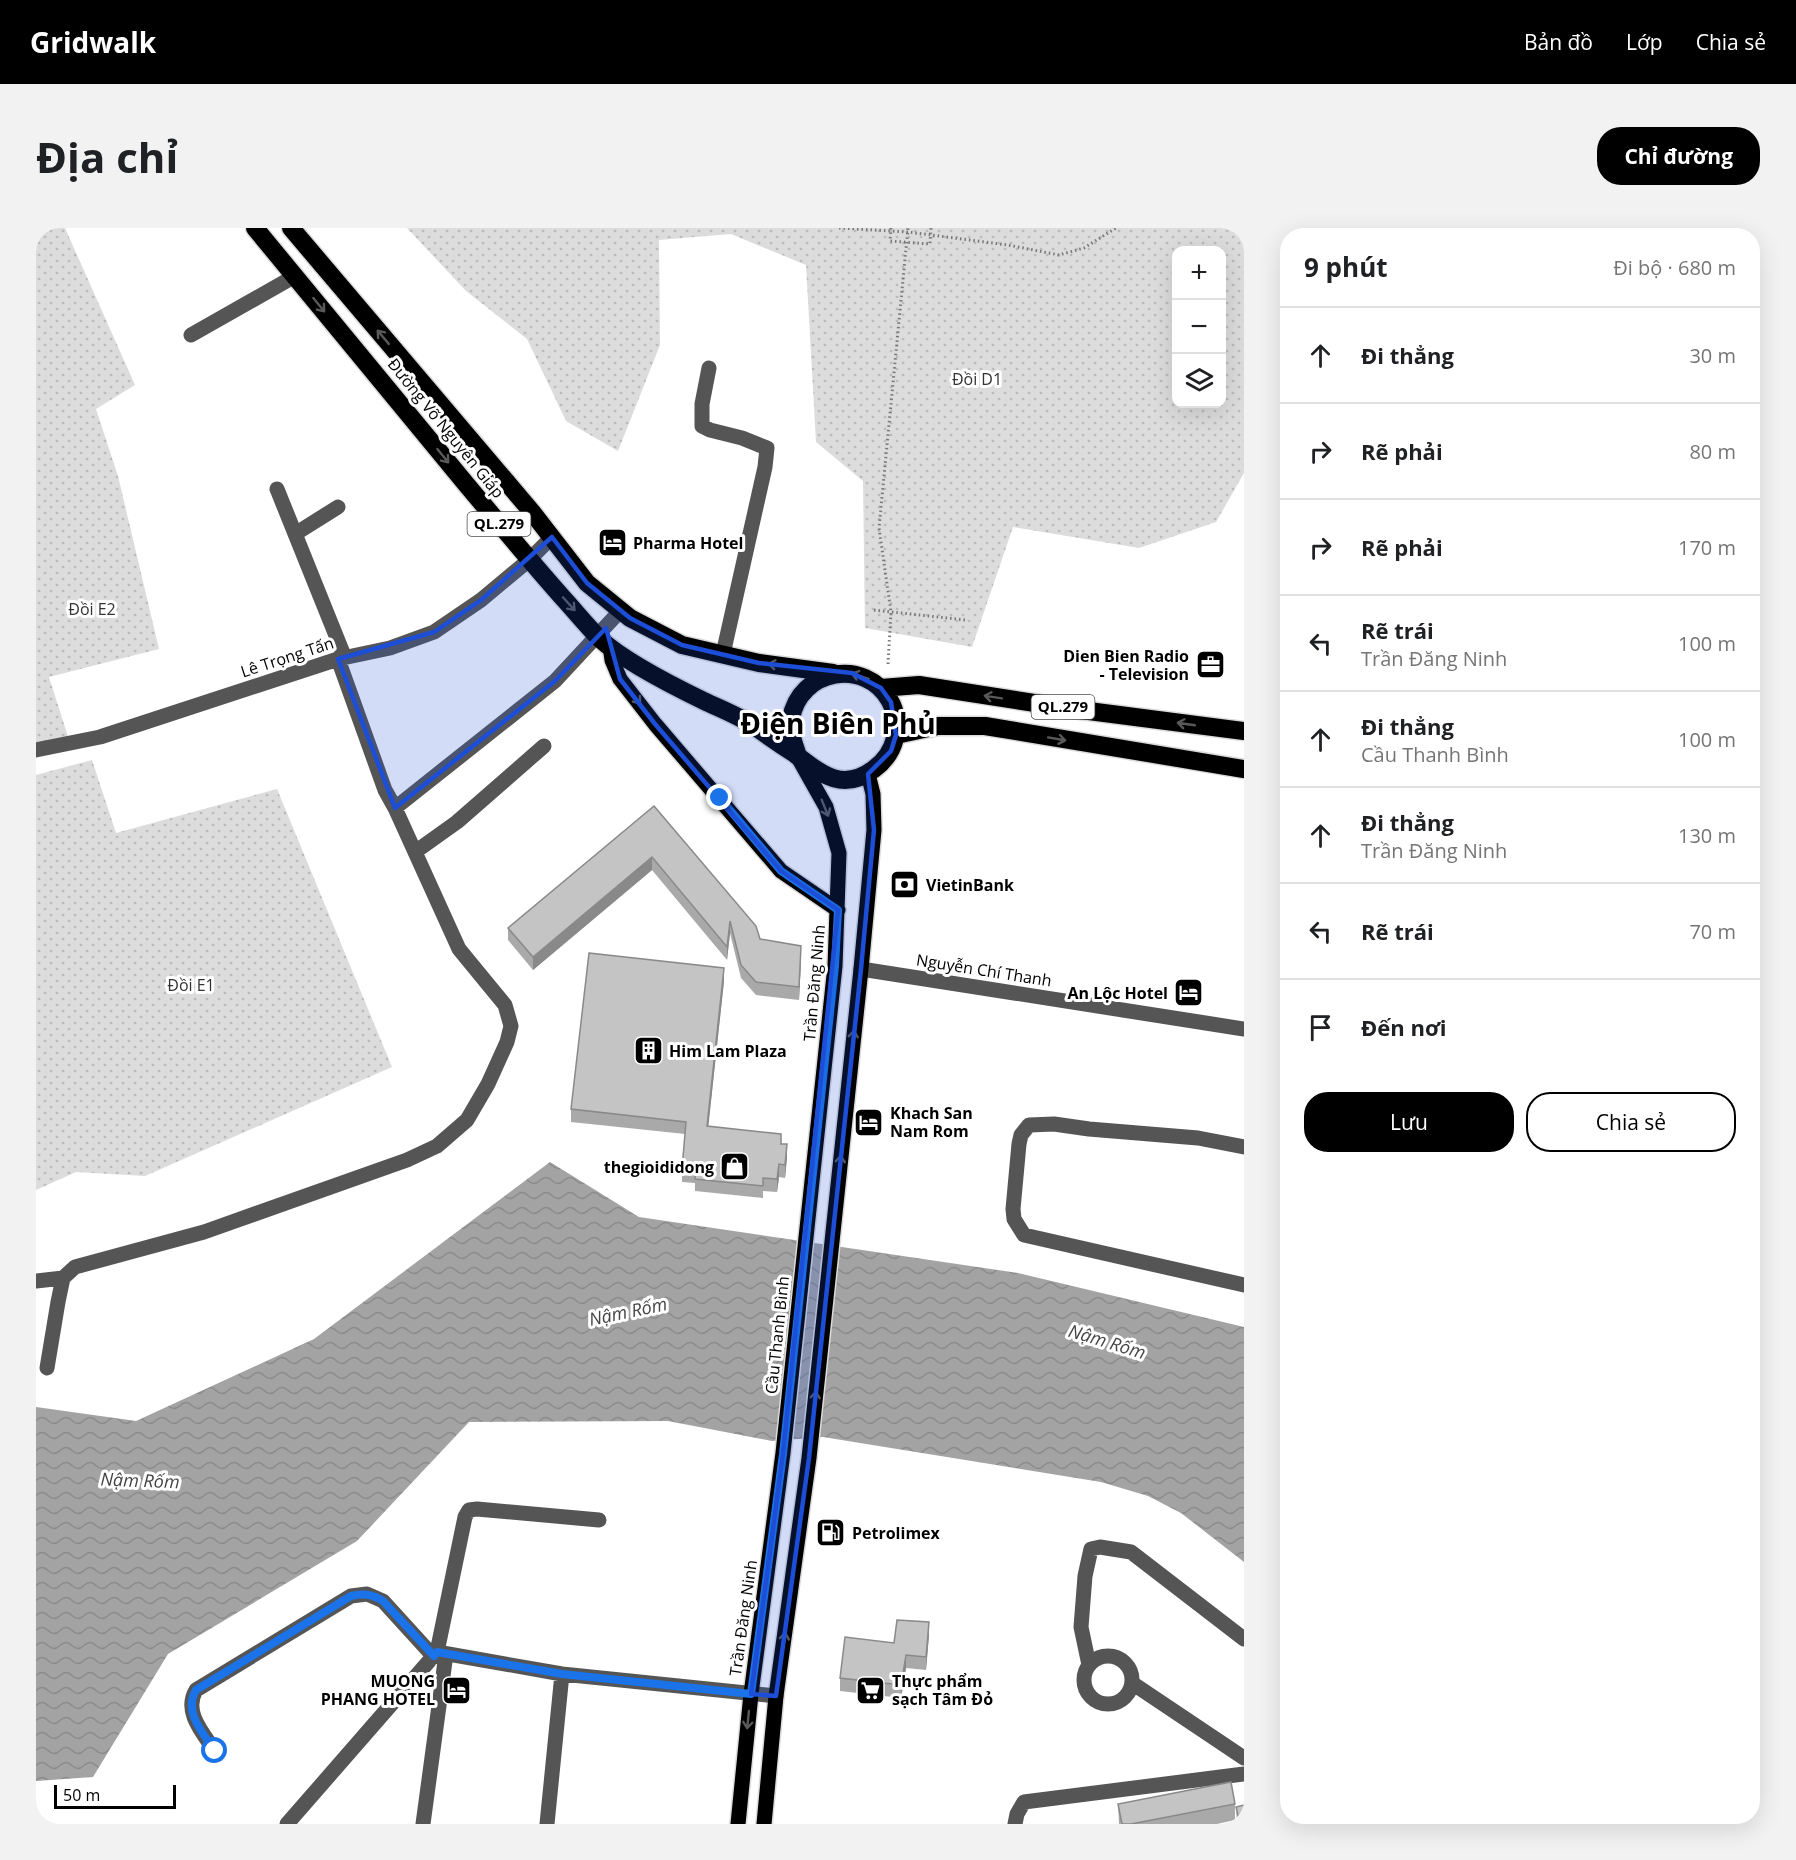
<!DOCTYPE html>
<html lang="vi">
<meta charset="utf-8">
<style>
:root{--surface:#fff;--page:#f2f2f2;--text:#202124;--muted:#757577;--line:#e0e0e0;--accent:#000}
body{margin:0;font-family:"Open Sans",sans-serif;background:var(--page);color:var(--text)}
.controls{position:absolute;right:18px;top:18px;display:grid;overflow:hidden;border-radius:12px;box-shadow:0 6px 24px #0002}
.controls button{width:54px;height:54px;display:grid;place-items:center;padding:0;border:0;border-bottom:2px solid var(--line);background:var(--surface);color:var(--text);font:30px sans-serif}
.scale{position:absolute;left:18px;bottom:15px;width:122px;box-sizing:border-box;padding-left:6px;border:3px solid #000;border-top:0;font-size:16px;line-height:21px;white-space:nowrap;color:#000;-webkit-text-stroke:4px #fff;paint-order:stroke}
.stop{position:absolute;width:18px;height:18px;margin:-14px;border:4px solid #1a73e8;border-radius:50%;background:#fff}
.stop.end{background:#1a73e8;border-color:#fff;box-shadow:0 2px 6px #0008}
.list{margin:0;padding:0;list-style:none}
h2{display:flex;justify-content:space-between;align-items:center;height:78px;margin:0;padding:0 24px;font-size:26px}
h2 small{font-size:20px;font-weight:400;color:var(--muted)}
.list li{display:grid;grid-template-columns:39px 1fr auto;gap:18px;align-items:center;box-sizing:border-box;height:96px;padding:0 24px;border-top:2px solid var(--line)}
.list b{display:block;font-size:22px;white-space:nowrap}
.list p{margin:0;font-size:20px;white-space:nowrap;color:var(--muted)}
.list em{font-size:20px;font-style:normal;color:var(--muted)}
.actions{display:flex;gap:12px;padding:18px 24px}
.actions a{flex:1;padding:14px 0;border:2px solid var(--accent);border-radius:24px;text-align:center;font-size:21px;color:var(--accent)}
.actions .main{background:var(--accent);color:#fff}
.icon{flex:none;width:33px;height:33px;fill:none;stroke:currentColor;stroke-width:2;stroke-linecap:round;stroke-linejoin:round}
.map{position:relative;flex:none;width:1208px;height:1596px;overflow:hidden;border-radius:24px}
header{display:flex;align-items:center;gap:36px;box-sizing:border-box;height:84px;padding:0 30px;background:var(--accent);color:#fff}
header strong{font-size:28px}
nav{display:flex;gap:33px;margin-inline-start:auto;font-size:21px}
.intro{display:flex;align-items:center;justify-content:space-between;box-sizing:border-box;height:144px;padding:0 36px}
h1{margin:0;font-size:42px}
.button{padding:15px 27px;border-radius:24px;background:var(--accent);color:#fff;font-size:21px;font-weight:700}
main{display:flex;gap:36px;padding:0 36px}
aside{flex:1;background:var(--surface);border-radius:24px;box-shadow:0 6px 24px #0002}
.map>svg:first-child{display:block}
.grass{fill:url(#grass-dots);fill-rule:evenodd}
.water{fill:url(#water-waves)}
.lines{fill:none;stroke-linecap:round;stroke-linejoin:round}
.major-casing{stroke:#dbdbdb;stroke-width:18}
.highway-casing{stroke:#dbdbdb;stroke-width:21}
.path{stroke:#777;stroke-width:3;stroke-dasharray:1.5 3;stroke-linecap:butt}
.minor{stroke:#555;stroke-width:15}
.major{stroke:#000;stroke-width:15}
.highway{stroke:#000;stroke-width:18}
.wall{fill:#a9a9a9}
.shaded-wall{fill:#898989}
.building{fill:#c4c4c4;stroke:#898989;stroke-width:1.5}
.oneway{stroke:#595959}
.route{stroke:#1a73e8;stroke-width:8}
.marked{fill:#1d4ed8;fill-opacity:0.2;stroke:#1d4ed8;stroke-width:4.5;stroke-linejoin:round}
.labels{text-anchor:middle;stroke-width:6;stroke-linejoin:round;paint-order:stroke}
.shield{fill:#fff;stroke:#4c4c4c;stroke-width:1.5}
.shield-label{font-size:15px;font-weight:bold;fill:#000}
.park-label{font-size:16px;fill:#333;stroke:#fff}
.street-label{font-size:16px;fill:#000;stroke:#fff}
.poi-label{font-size:16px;font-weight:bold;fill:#000;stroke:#fff;text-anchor:start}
.water-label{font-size:18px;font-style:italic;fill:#444;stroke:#fff}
.town-label{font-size:28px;font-weight:bold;fill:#000;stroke:#fff}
</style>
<header>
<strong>Gridwalk</strong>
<nav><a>Bản đồ</a><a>Lớp</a><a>Chia sẻ</a></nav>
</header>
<div class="intro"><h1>Địa chỉ</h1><a class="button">Chỉ đường</a></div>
<main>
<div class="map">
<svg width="1208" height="1596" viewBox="0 0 1208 1596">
<defs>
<pattern id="grass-dots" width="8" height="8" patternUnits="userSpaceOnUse" patternTransform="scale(1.5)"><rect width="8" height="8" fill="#dcdcdc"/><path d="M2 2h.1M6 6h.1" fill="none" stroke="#bbb" stroke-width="1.8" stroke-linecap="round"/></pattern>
<pattern id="water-waves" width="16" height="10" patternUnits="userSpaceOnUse" patternTransform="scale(1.5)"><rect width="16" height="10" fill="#a3a3a3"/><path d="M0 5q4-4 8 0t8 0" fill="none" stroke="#8b8b8b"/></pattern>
</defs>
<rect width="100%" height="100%" fill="#fff"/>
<path class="grass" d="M0,0h29l70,157 -39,24 22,67 41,173 -110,28 21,66 -34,6z
M371,0h837v245l-28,49 -77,26 -126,-21 -41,120 -107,-19 -2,-147 -47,-39 -10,-177 -75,-31 -72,6 1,105 -42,106 -52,-30 -39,-82 -61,-48zM1186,22v154h-46v-154z
M56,532l24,73 161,-44 115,278 -247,109 -69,-4 -40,18v-415z"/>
<path class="water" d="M514,934l89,55 379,56 226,54v235l-63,-49 -33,-17 -47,-14 -278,-45 -51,4 -104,-20 -199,1 -112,119 -189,113 -75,123 -57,4v-374l100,14 178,-82z"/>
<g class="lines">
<defs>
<path id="major" d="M574,418l2,14 8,19 35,45 126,147 57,39
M702,1596l13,-130 32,-241 52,-487 4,-113 -13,-46 -27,-48
M728,1596l12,-128 33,-238 52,-489 13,-139 -1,-36 -5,-20"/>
<path id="highway" d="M219,0c70,85 141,170 211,256 32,38 64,77 97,114 12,13 24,28 37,41 25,23 73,47 104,62 17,8 35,15 50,25 14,10 27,19 41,28 25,19 47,39 79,15 11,-8 18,-18 21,-31 3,-12 1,-27 -5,-37 -24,-44 -91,-32 -99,18 -2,13 3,25 7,37
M255,0l241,284 55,71 43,35 52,27 77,18 74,10
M845,460l38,-3 154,24 171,22
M860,507l42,-9h47l259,43"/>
</defs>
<use href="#major" class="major-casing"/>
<use href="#highway" class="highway-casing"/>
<path class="path" d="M803,0l69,4 100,13 51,10 25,-7 32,-20
M855,0l-1,13 40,3 1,-16
M838,382l91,10
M852,436l3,-52 -12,-84 29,-300"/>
<path class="minor" d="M155,107l104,-59
M673,140l-7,36v22l8,4 32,8 25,10 -2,19 -42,187
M241,261l68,169
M259,306l43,-27
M0,522l64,-13 238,-78 52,-11 44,-16 47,-32 48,-40 23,-23
M359,580l160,-127 66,-71
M379,624l42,-30 87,-76
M825,741l383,60
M1208,919l-46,-9 -109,-9 -35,-5 -25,1 -8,10 -2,9 -6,65 1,10 10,16 220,50
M0,1053l27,-3
M11,1140l11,-66 5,-24 12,-11 129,-35 203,-72 30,-14 30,-26 21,-36 19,-42 4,-16 -6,-21 -46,-56 -64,-141 -10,-18 -47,-131
M401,1424l125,22 214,22
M1048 1452a24 24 0 1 1 48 0a24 24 0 1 1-48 0Z
M1053,1437l-8,-38 4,-51 6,-27 9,-2 31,5 113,87
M1096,1455l112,75
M179,1523c-12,-18 -32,-39 -19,-61l155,-94 16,-2 16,7 51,56
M251,1596l150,-172 28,-135 4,-7 8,-1 122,11
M387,1596l23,-170
M511,1596l15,-150
M979,1596l2,-10 7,-12 220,-28"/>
<use href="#major" class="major"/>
<use href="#highway" class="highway"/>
</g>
<path class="wall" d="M618,578l106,133 41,20 -2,41 -43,-5 -15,-17 -11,-45 -3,27 -75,-90 -119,100 -25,-30v-12z
M688,753l-16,146 73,17 6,13 -2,21 -6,-1 -2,15 -14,-1v7l-68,-7v-8l-13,-1v-13l3,-35 -114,-12v-13z
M893,1407l-3,35 -20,-2 -5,30 -61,-7v-13l54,-35z
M1082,1576h117v16l-18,4h-98z
M1200,1579l8,17h-7z"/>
<path class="shaded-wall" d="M616,629v13l-119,100v-13z
M694,693v12l-3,27v-13z
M765,718v13l-2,41v-13z
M688,740v13l-17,158v-13z
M751,916v13l-2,21v-13z
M743,936v13l-2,15v-13z
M893,1394v13l-3,35v-13z
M870,1427v13l-5,30v-13z"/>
<path class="building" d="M618,578l102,120 4,13 41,7 -2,41 -43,-5 -15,-17 -11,-44 -3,26 -75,-90 -119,100 -25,-29z
M553,725l135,15 -17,158 74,8v10h6l-2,21 -6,-1 -2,15 -14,-1v8l-68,-7 1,-8 -14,-2 4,-47 -115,-13z
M861,1392l32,2 -3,35 -20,-2 -5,30 -61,-7 5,-41 49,6z
M1195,1554l4,22 -104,20h-9l-4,-20z
M1208,1577v19h-4l-4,-17z"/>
<defs><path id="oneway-shaft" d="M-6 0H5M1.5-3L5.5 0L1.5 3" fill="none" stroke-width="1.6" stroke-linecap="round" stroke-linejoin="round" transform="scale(1.5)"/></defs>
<g class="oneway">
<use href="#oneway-shaft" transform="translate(283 77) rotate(51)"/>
<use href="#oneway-shaft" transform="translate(347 109) rotate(-130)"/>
<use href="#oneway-shaft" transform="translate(407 228) rotate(51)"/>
<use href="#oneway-shaft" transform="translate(533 376) rotate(48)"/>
<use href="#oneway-shaft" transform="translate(741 437) rotate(-172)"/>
<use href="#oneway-shaft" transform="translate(824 448) rotate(-162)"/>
<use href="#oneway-shaft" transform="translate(599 469) rotate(52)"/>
<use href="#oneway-shaft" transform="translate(957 469) rotate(-171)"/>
<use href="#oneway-shaft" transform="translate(1150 496) rotate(-172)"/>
<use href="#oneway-shaft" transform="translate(1021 511) rotate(10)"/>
<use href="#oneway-shaft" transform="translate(789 580) rotate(68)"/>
<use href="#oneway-shaft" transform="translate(817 811) rotate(-84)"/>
<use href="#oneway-shaft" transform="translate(804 936) rotate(-84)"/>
<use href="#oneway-shaft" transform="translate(779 1172) rotate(-84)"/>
<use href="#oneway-shaft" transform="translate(748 1413) rotate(-81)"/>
<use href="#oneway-shaft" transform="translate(712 1492) rotate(96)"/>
</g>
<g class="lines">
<path class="route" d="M179,1523c-12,-18 -32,-39 -19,-61l155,-94c12,-3 21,-2 32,5l51,55 3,-4 125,22 189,20 32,-240 52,-488 3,-56 -57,-39 -61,-73"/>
</g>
<path class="marked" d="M516,309l35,46 43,35 52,27 77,18 93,10 29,15 10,14 5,33 -5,16 -23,23 6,56 -13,139 -52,489 -33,238 -25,-2 32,-241 55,-543 -57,-39 -126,-147 -35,-45 -14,-51 -51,53 -160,127 -57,-149 96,-27 47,-32z"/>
<defs>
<symbol id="hotel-square" viewBox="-11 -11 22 22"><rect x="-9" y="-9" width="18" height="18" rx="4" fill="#000" stroke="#fff"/><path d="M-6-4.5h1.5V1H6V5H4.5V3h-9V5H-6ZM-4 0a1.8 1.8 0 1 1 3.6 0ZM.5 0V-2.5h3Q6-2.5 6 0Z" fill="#fff"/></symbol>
<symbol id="office-square" viewBox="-11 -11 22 22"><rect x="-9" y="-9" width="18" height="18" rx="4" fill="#000" stroke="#fff"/><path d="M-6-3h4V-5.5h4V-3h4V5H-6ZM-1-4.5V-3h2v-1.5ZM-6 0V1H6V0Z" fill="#fff"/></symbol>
<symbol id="bank-square" viewBox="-11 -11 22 22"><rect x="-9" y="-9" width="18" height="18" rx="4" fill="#000" stroke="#fff"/><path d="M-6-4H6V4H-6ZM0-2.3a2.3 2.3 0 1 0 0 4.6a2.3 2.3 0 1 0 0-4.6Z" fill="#fff"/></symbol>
<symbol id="building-square" viewBox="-11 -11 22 22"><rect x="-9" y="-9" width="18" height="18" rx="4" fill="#000" stroke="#fff"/><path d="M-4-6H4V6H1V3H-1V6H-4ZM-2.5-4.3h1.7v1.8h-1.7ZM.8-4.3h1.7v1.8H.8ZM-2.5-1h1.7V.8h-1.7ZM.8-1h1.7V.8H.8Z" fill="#fff"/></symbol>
<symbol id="shop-square" viewBox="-11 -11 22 22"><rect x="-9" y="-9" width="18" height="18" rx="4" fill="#000" stroke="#fff"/><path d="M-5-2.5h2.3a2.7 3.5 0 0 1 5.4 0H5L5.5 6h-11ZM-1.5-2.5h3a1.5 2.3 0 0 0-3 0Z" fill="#fff"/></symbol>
<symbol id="fuel-square" viewBox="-11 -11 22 22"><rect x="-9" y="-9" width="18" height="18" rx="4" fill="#000" stroke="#fff"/><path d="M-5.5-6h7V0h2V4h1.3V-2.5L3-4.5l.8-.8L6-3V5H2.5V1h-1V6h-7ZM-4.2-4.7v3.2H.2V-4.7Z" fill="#fff"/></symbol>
<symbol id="supermarket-square" viewBox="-11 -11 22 22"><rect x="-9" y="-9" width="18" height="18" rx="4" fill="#000" stroke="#fff"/><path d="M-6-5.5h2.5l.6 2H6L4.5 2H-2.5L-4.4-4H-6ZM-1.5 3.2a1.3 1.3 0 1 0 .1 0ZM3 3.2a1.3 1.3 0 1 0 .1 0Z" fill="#fff"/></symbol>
</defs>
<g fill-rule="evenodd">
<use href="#hotel-square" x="560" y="298" width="33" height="33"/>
<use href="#office-square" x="1158" y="420" width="33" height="33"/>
<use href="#bank-square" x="852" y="640" width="33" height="33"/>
<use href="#hotel-square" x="1136" y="748" width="33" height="33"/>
<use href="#building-square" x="596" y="806" width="33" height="33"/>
<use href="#hotel-square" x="816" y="878" width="33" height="33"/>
<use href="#shop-square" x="682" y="922" width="33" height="33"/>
<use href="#fuel-square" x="778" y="1288" width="33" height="33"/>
<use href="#hotel-square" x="404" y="1446" width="33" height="33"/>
<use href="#supermarket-square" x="818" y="1446" width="33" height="33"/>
</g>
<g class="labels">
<g class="shield">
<rect x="431.5" y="284" width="63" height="24" rx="4.5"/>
<rect x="995.5" y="467" width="63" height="24" rx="4.5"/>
</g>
<g class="shield-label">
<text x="463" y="301">QL.279</text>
<text x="1027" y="484">QL.279</text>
</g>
<g class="park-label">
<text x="941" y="157">Đồi D1</text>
<text x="56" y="387">Đồi E2</text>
<text x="155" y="763">Đồi E1</text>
</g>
<g class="street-label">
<text transform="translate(410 200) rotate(51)" y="6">Đường Võ Nguyên Giáp</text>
<text transform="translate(251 429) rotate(-18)" y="6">Lê Trọng Tấn</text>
<text transform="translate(948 742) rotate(9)" y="6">Nguyễn Chí Thanh</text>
<text transform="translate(778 755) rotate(-85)" y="6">Trần Đăng Ninh</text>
<text transform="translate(741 1107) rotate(-84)" y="6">Cầu Thanh Bình</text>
<text transform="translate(707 1390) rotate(-82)" y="6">Trần Đăng Ninh</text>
</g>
<g class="poi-label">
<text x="597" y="321">Pharma Hotel</text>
<text x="1153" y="434" text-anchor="end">Dien Bien Radio<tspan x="1153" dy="18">- Television</tspan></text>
<text x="890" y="663">VietinBank</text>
<text x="1132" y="771" text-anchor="end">An Lộc Hotel</text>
<text x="633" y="829">Him Lam Plaza</text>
<text x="854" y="891">Khach San<tspan x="854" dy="18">Nam Rom</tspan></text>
<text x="678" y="945" text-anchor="end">thegioididong</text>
<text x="816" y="1311">Petrolimex</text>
<text x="399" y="1459" text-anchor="end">MUONG<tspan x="399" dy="18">PHANG HOTEL</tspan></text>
<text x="856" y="1459">Thực phẩm<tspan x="856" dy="18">sạch Tâm Đỏ</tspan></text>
</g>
<g class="water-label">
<text transform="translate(592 1084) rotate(-12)" y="6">Nậm Rốm</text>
<text transform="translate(1071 1114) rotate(17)" y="6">Nậm Rốm</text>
<text transform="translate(104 1253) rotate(2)" y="6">Nậm Rốm</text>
</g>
<g class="town-label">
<text x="802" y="506">Điện Biên Phủ</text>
</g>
</g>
</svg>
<div class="controls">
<button>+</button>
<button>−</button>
<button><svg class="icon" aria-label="layers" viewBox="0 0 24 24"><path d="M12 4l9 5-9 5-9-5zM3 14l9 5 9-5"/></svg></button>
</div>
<div class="scale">50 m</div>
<div class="stop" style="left:179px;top:1523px"></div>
<div class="stop end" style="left:684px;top:570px"></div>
</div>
<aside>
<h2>9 phút<small>Đi bộ · 680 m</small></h2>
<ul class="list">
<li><svg class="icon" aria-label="ahead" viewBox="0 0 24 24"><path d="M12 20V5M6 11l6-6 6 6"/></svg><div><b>Đi thẳng</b></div><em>30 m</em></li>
<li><svg class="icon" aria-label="right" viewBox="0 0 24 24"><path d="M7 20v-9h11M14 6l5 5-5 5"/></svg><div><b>Rẽ phải</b></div><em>80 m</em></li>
<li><svg class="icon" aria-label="right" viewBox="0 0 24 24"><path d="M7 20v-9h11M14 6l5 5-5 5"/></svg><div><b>Rẽ phải</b></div><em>170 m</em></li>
<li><svg class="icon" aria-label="left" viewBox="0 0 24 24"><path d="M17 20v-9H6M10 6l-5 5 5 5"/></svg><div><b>Rẽ trái</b><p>Trần Đăng Ninh</p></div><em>100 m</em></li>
<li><svg class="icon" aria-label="ahead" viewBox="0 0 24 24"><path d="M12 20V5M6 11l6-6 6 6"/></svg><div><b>Đi thẳng</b><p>Cầu Thanh Bình</p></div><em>100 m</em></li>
<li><svg class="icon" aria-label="ahead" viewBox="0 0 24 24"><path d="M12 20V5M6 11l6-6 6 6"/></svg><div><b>Đi thẳng</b><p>Trần Đăng Ninh</p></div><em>130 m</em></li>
<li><svg class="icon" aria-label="left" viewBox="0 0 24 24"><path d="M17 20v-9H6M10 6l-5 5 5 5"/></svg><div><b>Rẽ trái</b></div><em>70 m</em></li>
<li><svg class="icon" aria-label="arrive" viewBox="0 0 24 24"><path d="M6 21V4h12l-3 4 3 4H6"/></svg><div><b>Đến nơi</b></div></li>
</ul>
<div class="actions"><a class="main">Lưu</a><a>Chia sẻ</a></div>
</aside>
</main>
